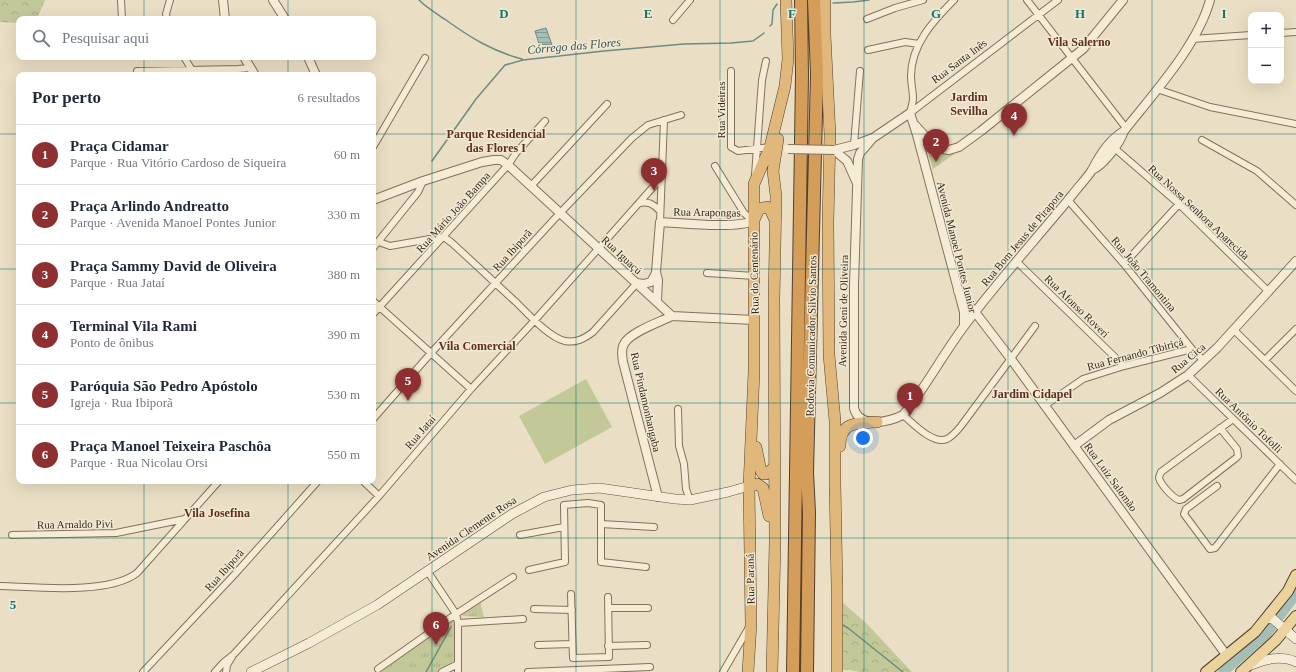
<!DOCTYPE html>
<html lang="pt">
<meta charset="utf-8">
<style>
:root{--surface:#fff;--page:#f2f2f3;--text:#1f2937;--muted:#747a83;--line:#e0e1e3;--accent:#8e3031}
body{margin:0;font-family:"Times New Roman",serif;background:var(--page);color:var(--text)}
.controls{position:absolute;right:12px;top:12px;display:grid;overflow:hidden;border-radius:8px;box-shadow:0 4px 16px #0002}
.controls button{width:36px;height:36px;display:grid;place-items:center;padding:0;border:0;border-bottom:1px solid var(--line);background:var(--surface);color:var(--text);font:20px sans-serif}
.you{position:absolute;left:863px;top:438px;width:14px;height:14px;margin:-10px;border:3px solid #fff;border-radius:50%;background:#1a73e8;box-shadow:0 0 0 6px #1a73e833}
.badge{display:grid;place-items:center;width:26px;height:26px;border-radius:50%;background:var(--accent);color:#fff;font-size:13px;font-weight:700}
.pin{position:absolute;translate:-50% -33px;filter:drop-shadow(0 1px 2px #0008)}
.pin::after{content:'';position:absolute;top:21px;width:14px;height:12px;background:inherit;clip-path:polygon(0 0,100% 0,50% 100%)}
.list{margin:0;padding:0;list-style:none}
h2{display:flex;justify-content:space-between;align-items:center;height:52px;margin:0;padding:0 16px;font-size:17px}
h2 small{font-size:13px;font-weight:400;color:var(--muted)}
.list li{display:grid;grid-template-columns:26px 1fr auto;gap:12px;align-items:center;box-sizing:border-box;height:60px;padding:0 16px;border-top:1px solid var(--line)}
.list b{display:block;font-size:15px;white-space:nowrap}
.list p{margin:0;font-size:13px;white-space:nowrap;color:var(--muted)}
.list em{font-size:13px;font-style:normal;color:var(--muted)}
.icon{flex:none;width:22px;height:22px;fill:none;stroke:currentColor;stroke-width:2;stroke-linecap:round;stroke-linejoin:round}
.map{position:relative;flex:none;width:1296px;height:672px;overflow:hidden}
.search{position:absolute;background:var(--surface);box-shadow:0 4px 16px #0002;left:16px;top:16px;width:360px;height:44px;display:flex;align-items:center;gap:10px;box-sizing:border-box;padding:0 14px;border-radius:8px;color:var(--muted);font-size:15px}
.panel{position:absolute;background:var(--surface);box-shadow:0 4px 16px #0002;left:16px;top:72px;width:360px;height:412px;border-radius:8px}
.map>svg:first-child{display:block}
.grass{fill:url(#grass-tufts)}
.forest{fill:url(#forest-crowns)}
.pitch{fill:#c2c898}
.water{fill:url(#water-rules);stroke:#6d8b83}
.lines{fill:none;stroke-linecap:round;stroke-linejoin:round}
.stream{stroke:#6d8b83;stroke-width:1.5}
.river{stroke:#a5beb6;stroke-width:10}
.minor-casing{stroke:#84715c;stroke-width:8}
.tertiary-casing{stroke:#84715c;stroke-width:10}
.secondary-casing{stroke:#65523f;stroke-width:10}
.primary-casing{stroke:#523f30;stroke-width:12}
.trunk-casing{stroke:#523f30;stroke-width:12}
.motorway-casing{stroke:#523f30;stroke-width:14}
.minor{stroke:#f6ecd6;stroke-width:6}
.tertiary{stroke:#f6ecd6;stroke-width:8}
.secondary{stroke:#f6ecd6;stroke-width:9}
.primary{stroke:#ebd39e;stroke-width:10}
.trunk{stroke:#e0b87c;stroke-width:11}
.motorway{stroke:#d49e5a;stroke-width:12}
.tertiary-bridge-casing{stroke:#84715c;stroke-width:10;stroke-linecap:butt}
.tertiary-bridge{stroke:#f6ecd6;stroke-width:8}
.grid{fill:none;stroke:#0f766e;stroke-width:1;stroke-opacity:0.55}
.labels{text-anchor:middle;stroke-width:3;stroke-linejoin:round;paint-order:stroke}
.street-label{font-size:11px;fill:#35291f;stroke:#f3e9d3}
.neighbourhood-label{font-size:12px;font-weight:bold;fill:#5e2e21;stroke:#f3e9d3}
.water-label{font-size:12px;font-style:italic;fill:#2f5351;stroke:#f3e9d3}
.grid-label{font-size:13px;text-anchor:middle;font-weight:bold;fill:#0f766e;stroke:#f3e9d3;stroke-width:3;stroke-linejoin:round;paint-order:stroke}
</style>
<div class="map">
<svg width="1296" height="672" viewBox="0 0 1296 672">
<defs>
<pattern id="grass-tufts" width="24" height="20" patternUnits="userSpaceOnUse"><rect width="24" height="20" fill="#c2c898"/><path d="M3 7l-1-3M5 7V3M7 7l1-3M15 17l-1-3M17 17v-4M19 17l1-3" fill="none" stroke="#a7ac83"/></pattern>
<pattern id="forest-crowns" width="20" height="18" patternUnits="userSpaceOnUse"><rect width="20" height="18" fill="#c2c898"/><path d="M2 6a3 3 0 1 1 6 0M12 15a3 3 0 1 1 6 0" fill="none" stroke="#a7ac83"/></pattern>
<pattern id="water-rules" width="6" height="5" patternUnits="userSpaceOnUse"><rect width="6" height="5" fill="#a5beb6"/><path d="M0 2.5h6" fill="none" stroke="#879a93"/></pattern>
</defs>
<rect width="100%" height="100%" fill="#eadfc4"/>
<path class="grass" d="M929,151l25,3 -21,15 -4,-12z
M480,601l4,16 -22,-1 2,-4z
M454,618l2,44 -17,10h-58z"/>
<path class="forest" d="M0,0h45l-8,19h-18v4l-19,-1z
M840,600l27,24 45,48h-52l-18,-3z"/>
<path class="pitch" d="M586,379l26,48 -67,37 -26,-48z"/>
<path class="water" d="M546,28l6,17 -13,-1 -4,-13z"/>
<g class="lines">
<path class="stream" d="M419,0c8,8 18,14 27,20 25,18 46,31 76,39
M833,3l20,-1 16,-2
M770,26l2,-2 1,-14 4,-6
M432,161l44,-62 29,-34 18,-5 81,-9 80,-7 47,-1 22,-2 11,-8
M841,624l7,4 55,44
M426,672l25,-45"/>
<path class="river" d="M1223,672l44,-39 29,-39"/>
<defs>
<path id="minor" d="M121,0l1,19
M1027,0l99,128
M167,19l-1,-5 4,-14
M867,19l28,-11 28,-8
M673,20l17,-20
M1281,33l15,-1
M1192,39l59,-4
M868,50l37,-8 14,2
M184,57l8,13
M137,71l101,-2 12,-1
M731,71v76l7,4 32,-4
M1157,89l53,18 86,17
M910,113l148,-113
M910,113c1,-5 3,-10 3,-15 0,-7 -2,-14 -2,-22 0,-31 22,-55 43,-76
M1202,140l55,31 39,34
M854,145l6,-74
M1112,146l67,58 90,88
M373,147l52,-89
M715,166l29,47 9,8
M755,175l7,-95 4,-19
M531,186l76,-82
M1068,200l56,64 68,85 12,12
M639,203c10,-2 14,1 21,8
M660,222l4,-102
M379,242l11,4 40,-7 14,-2 8,6c22,20 43,40 65,60 11,11 33,35 48,38 11,2 19,-2 28,-9l44,-49
M373,248l45,-56 5,-11
M1016,261l108,105
M1124,264l55,-60
M707,273l48,3
M373,301l98,88
M373,314l135,-149 8,-12 29,-32
M1234,330l62,61
M1265,360l31,-31
M1188,375l108,105
M1044,406l39,-27 41,-13 68,-17
M678,409l1,37 5,18 2,25 4,11
M903,415c11,9 30,30 44,24 6,-3 10,-8 14,-13l74,-100
M373,419l58,-66 129,-140 72,-75 16,-13 33,-10
M1220,428l17,21 1,7 -2,2 -53,41 -4,1c-6,-2 -18,-15 -20,-22 0,-2 1,-3 2,-6l72,-53
M363,481l16,15
M1217,486l-31,23 -2,5 26,35 5,-1 65,-84
M601,524l53,3
M12,535l104,-2 69,-14
M520,535l44,-8
M529,570l36,-8 -1,-57 24,-2 13,2v57l45,5
M428,572l28,42 2,9v49
M0,586c36,1 108,9 137,-13l82,-92
M571,594l2,64 36,-1 -1,-60
M608,608h40
M534,609l38,1
M458,623l65,-4
M538,645l34,-1
M608,646l39,-1
M378,669l78,-55 57,-37
M143,672l92,-98 83,-93
M215,672l9,-10 10,-8 145,-158 92,-107 64,-69 127,-143
M226,672l1,-7 5,-8
M442,672l16,-8
M528,672l122,-5
M723,672l25,-43"/>
<path id="tertiary" d="M223,0l2,19
M273,0l12,19
M244,57l11,18
M308,57l8,18
M915,125l10,11 18,13 6,1 10,-3 22,-16 102,-82 40,-49
M873,138l-13,15 -2,6 -4,126v123c5,21 35,14 49,7 23,-28 40,-61 62,-90 34,-45 72,-87 108,-131 6,-8 14,-16 19,-24 7,-14 18,-31 32,-39 29,-37 74,-86 86,-131
M834,150l20,-5 19,-7 37,-25 7,22 47,177v14
M834,150l13,11 9,20
M1092,170c12,-5 28,-27 32,-39
M373,200l50,-19 59,-19 12,-2h7l7,5 164,151 82,4
M637,283l7,1 7,-2 5,-9
M958,291l7,11 10,10 36,47 216,297
M657,301l1,-21 -2,-8 4,-50c22,1 75,7 93,-1
M1074,446l35,-26 51,-27 28,-18 29,-27 79,-87
M658,497l-35,-135c-1,-6 -2,-13 1,-18 6,-12 36,-22 48,-28"/>
<path id="secondary" d="M1266,618l7,1 23,20
M1251,665c15,-6 30,-10 45,-3
M251,672l58,-29 68,-38 135,-91 32,-17 28,-7 27,-2 76,11 15,1 38,-8 21,-6"/>
<path id="primary" d="M1206,672l49,-40 33,-41 8,-16
M1241,672l35,-32 20,-24"/>
<path id="trunk" d="M825,0v35l5,100 -2,87 1,133 6,66v62l2,104v85
M754,220l5,-11 8,-2 3,2 5,11
M840,446c0,-25 18,-23 37,-24
M756,447l5,24 2,3h3l9,-7
M749,486l8,-2 6,4 6,28
M748,672l3,-48 -2,-138 5,-114v-188l16,-37 15,-61 3,-27 -2,-59
M772,672l3,-129 -1,-244 2,-103 -3,-25 5,-32"/>
<path id="motorway" d="M793,672l9,-597 -1,-75
M807,672l2,-160 -2,-40 10,-398 -3,-74"/>
</defs>
<use href="#minor" class="minor-casing"/>
<use href="#tertiary" class="tertiary-casing"/>
<use href="#secondary" class="secondary-casing"/>
<use href="#primary" class="primary-casing"/>
<use href="#trunk" class="trunk-casing"/>
<use href="#motorway" class="motorway-casing"/>
<use href="#minor" class="minor"/>
<use href="#tertiary" class="tertiary"/>
<use href="#secondary" class="secondary"/>
<use href="#primary" class="primary"/>
<use href="#trunk" class="trunk"/>
<use href="#motorway" class="motorway"/>
<defs>
<path id="tertiary-bridge" d="M788,149l46,1"/>
</defs>
<use href="#tertiary-bridge" class="tertiary-bridge-casing"/>
<use href="#tertiary-bridge" class="tertiary-bridge"/>
</g>
<path class="grid" d="M144,0v19M288,0v19M432,0v672M576,0v672M720,0v672M864,0v672M1008,0v672M1152,0v672M144,57v18M288,57v18M0,134h19M373,134h923M0,269h19M373,269h923M0,403h19M373,403h923M144,481v191M288,481v191M0,538h1296"/>
<g class="labels">
<g class="street-label">
<text transform="translate(959 61) rotate(-37)" y="4">Rua Santa Inês</text>
<text transform="translate(721 110) rotate(-90)" y="4">Rua Videiras</text>
<text transform="translate(453 212) rotate(-48)" y="4">Rua Mário João Bampa</text>
<text transform="translate(707 212) rotate(1)" y="4">Rua Arapongas</text>
<text transform="translate(1199 212) rotate(43)" y="4">Rua Nossa Senhora Aparecida</text>
<text transform="translate(1022 238) rotate(-50)" y="4">Rua Bom Jesus de Pirapora</text>
<text transform="translate(957 247) rotate(76)" y="4">Avenida Manoel Pontes Junior</text>
<text transform="translate(512 250) rotate(-48)" y="4">Rua Ibiporã</text>
<text transform="translate(622 255) rotate(43)" y="4">Rua Iguaçú</text>
<text transform="translate(754 273) rotate(-91)" y="4">Rua do Centenário</text>
<text transform="translate(1144 274) rotate(50)" y="4">Rua João Tramontina</text>
<text transform="translate(1077 306) rotate(44)" y="4">Rua Afonso Roveri</text>
<text transform="translate(843 311) rotate(-89)" y="4">Avenida Geni de Oliveira</text>
<text transform="translate(811 336) rotate(-89)" y="4">Rodovia Comunicador Silvio Santos</text>
<text transform="translate(1135 354) rotate(-15)" y="4">Rua Fernando Tibiriçá</text>
<text transform="translate(1188 358) rotate(-40)" y="4">Rua Cica</text>
<text transform="translate(646 402) rotate(77)" y="4">Rua Pindamonhangaba</text>
<text transform="translate(1249 420) rotate(44)" y="4">Rua Antônio Tofolli</text>
<text transform="translate(420 432) rotate(-49)" y="4">Rua Jataí</text>
<text transform="translate(1111 477) rotate(54)" y="4">Rua Luíz Salomão</text>
<text transform="translate(75 524) rotate(-1)" y="4">Rua Arnaldo Pivi</text>
<text transform="translate(471 528) rotate(-34)" y="4">Avenida Clemente Rosa</text>
<text transform="translate(224 570) rotate(-48)" y="4">Rua Ibiporã</text>
<text transform="translate(750 579) rotate(-91)" y="4">Rua Paraná</text>
</g>
<g class="neighbourhood-label">
<text x="1079" y="46">Vila Salerno</text>
<text x="969" y="101">Jardim<tspan x="969" dy="14">Sevilha</tspan></text>
<text x="496" y="138">Parque Residencial<tspan x="496" dy="14">das Flores I</tspan></text>
<text x="477" y="350">Vila Comercial</text>
<text x="1032" y="398">Jardim Cidapel</text>
<text x="217" y="517">Vila Josefina</text>
</g>
<g class="water-label">
<text transform="translate(574 46) rotate(-5)" y="4">Córrego das Flores</text>
</g>
</g>
<g class="grid-label">
<text x="504" y="18">D</text>
<text x="648" y="18">E</text>
<text x="792" y="18">F</text>
<text x="936" y="18">G</text>
<text x="1080" y="18">H</text>
<text x="1224" y="18">I</text>
<text x="13" y="609">5</text>
</g>
</svg>
<div class="controls">
<button>+</button>
<button>−</button>
</div>
<div class="you"></div>
<div class="pin badge" style="left:910px;top:416px">1</div>
<div class="pin badge" style="left:936px;top:162px">2</div>
<div class="pin badge" style="left:654px;top:191px">3</div>
<div class="pin badge" style="left:1014px;top:136px">4</div>
<div class="pin badge" style="left:408px;top:401px">5</div>
<div class="pin badge" style="left:436px;top:645px">6</div>
<div class="search"><svg class="icon" aria-label="search" viewBox="0 0 24 24"><circle cx="10" cy="10" r="6"/><path d="M15 15l6 6"/></svg>Pesquisar aqui</div>
<section class="panel">
<h2>Por perto<small>6 resultados</small></h2>
<ul class="list">
<li><span class="badge">1</span><div><b>Praça Cidamar</b><p>Parque · Rua Vitório Cardoso de Siqueira</p></div><em>60 m</em></li>
<li><span class="badge">2</span><div><b>Praça Arlindo Andreatto</b><p>Parque · Avenida Manoel Pontes Junior</p></div><em>330 m</em></li>
<li><span class="badge">3</span><div><b>Praça Sammy David de Oliveira</b><p>Parque · Rua Jataí</p></div><em>380 m</em></li>
<li><span class="badge">4</span><div><b>Terminal Vila Rami</b><p>Ponto de ônibus</p></div><em>390 m</em></li>
<li><span class="badge">5</span><div><b>Paróquia São Pedro Apóstolo</b><p>Igreja · Rua Ibiporã</p></div><em>530 m</em></li>
<li><span class="badge">6</span><div><b>Praça Manoel Teixeira Paschôa</b><p>Parque · Rua Nicolau Orsi</p></div><em>550 m</em></li>
</ul>
</section>
</div>
